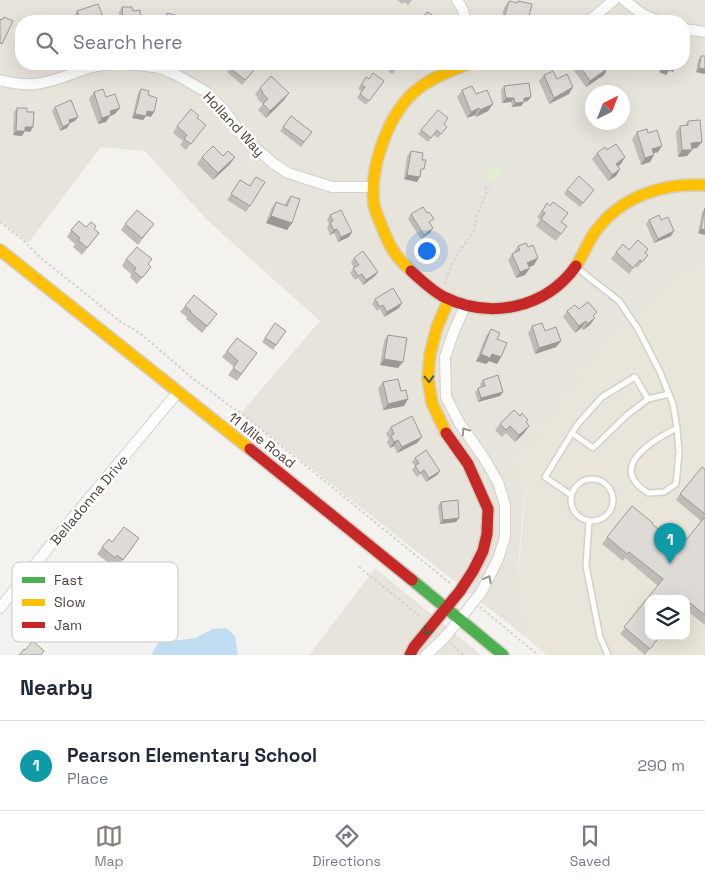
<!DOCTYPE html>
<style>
:root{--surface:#fff;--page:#f6f6f7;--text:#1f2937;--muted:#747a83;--line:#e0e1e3;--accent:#868178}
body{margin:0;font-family:"Space Grotesk",sans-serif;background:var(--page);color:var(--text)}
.controls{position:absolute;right:15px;bottom:15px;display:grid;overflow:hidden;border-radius:10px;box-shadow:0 5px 20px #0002}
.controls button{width:45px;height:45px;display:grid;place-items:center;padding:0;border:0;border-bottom:1px solid var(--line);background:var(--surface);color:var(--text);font:25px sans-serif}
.compass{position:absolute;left:585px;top:85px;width:45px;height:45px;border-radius:50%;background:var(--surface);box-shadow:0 5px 20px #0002;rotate:42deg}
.you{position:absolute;left:426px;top:250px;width:18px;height:18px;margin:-12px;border:4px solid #fff;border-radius:50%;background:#1a73e8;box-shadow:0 0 0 8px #1a73e833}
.badge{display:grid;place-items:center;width:32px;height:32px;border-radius:50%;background:var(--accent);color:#fff;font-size:16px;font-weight:700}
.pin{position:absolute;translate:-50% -41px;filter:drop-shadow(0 1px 2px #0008)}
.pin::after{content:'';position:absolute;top:26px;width:18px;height:15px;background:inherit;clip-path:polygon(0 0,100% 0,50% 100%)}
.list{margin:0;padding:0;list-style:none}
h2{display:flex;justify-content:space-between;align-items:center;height:65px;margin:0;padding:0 20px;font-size:21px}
h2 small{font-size:16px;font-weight:400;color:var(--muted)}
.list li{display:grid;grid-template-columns:32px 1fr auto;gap:15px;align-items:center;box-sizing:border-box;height:90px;padding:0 20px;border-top:1px solid var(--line)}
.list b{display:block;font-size:19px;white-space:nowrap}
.list p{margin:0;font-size:16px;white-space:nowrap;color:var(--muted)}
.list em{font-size:16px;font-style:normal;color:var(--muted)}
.icon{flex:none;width:28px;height:28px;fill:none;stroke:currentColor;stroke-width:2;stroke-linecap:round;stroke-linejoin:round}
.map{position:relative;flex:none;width:705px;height:655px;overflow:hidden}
.search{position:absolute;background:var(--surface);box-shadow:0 5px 20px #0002;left:15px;right:15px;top:15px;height:55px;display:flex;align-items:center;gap:12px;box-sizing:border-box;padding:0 18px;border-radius:20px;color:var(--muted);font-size:19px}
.sheet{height:155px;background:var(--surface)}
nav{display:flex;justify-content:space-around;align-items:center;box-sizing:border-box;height:70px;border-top:1px solid var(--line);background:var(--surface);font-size:14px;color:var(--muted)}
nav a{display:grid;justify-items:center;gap:2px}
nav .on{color:var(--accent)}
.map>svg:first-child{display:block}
.residential{fill:#e7e4dc;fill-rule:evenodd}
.education{fill:#eae5da;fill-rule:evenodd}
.green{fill:#e1eecf}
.water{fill:#c0ddf1}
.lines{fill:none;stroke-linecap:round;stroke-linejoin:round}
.lane-casing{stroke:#d2d0cb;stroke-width:8}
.street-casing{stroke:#d2d0cb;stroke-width:12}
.fast-casing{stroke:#d3cfc5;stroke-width:14}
.slow-casing{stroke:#d3cfc5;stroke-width:14}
.jam-casing{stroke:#d3cfc5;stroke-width:14}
.path{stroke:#d3d2cc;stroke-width:2;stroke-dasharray:2.5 2.5;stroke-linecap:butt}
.lane{stroke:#fdfdfc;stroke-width:5}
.street{stroke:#fdfdfc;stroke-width:10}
.fast{stroke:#4caf50;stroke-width:11}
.slow{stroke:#ffc107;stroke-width:11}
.jam{stroke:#c62828;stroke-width:11}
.wall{fill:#bfbcb8}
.shaded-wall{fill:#9b9996}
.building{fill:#dedbd6;stroke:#9b9996}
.oneway{stroke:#4b593e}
.oneway2{stroke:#9b9791}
.labels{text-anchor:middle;stroke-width:4.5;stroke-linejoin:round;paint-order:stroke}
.street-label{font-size:14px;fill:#4b4439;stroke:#fff}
.key{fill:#fff;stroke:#c9c7c4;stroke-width:1}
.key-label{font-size:14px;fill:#4b4439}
</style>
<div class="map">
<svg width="705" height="655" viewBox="0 0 705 655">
<rect width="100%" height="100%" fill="#f4f2ee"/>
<path class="residential" d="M0,0h705v271l-29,5 -159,189 7,29 -7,87 11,58 -287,-226 79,-92 -114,-102 -61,-68 -44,-4 -73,96 -28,-22zM21,21h663v43h-663zM592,92h30v30h-30z
M375,568l106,87h-172z"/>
<path class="education" d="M705,271v384h-158l-19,-16 -11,-58 6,-57 1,-30 -7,-29 85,-119 74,-70zM649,599h37v37h-37z"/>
<path class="green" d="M493,165l9,6 -5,9 -2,1 -7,-4v-3z"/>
<path class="water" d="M226,628l9,8 3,19h-87l7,-12 38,-5 16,-9z"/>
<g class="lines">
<defs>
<path id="lane" d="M577,268l42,33 19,28 22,43 13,32 4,24 2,25 -3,31 -12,8 -16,1c-7,-5 -13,-9 -16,-17 -7,-21 31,-41 45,-48
M572,433l21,15 34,-33 21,-16
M571 500a21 21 0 1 1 42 0a21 21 0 1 1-42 0Z
M571,495l-26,-18 32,-52 25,-28 33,-20 13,22 21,-5
M589,521l-3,45 14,71 8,18"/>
<path id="street" d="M457,0l6,10 3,11
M624,0l18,14 16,7
M589,21l25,-21
M684,29l21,3
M123,64l17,1 20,3 15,6 31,18 18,18 21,29 28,24 15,10 44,14h42
M0,80c11,3 23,5 35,4 19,-2 35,-10 53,-16 11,-3 21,-4 31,-4
M0,608l70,-87 108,-129
M426,655l11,-10 8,-8 15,-18 22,-28 16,-32 7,-22v-32l-7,-23 -16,-27 -22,-31 -14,-27 -1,-40 9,-26 12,-27"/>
<path id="fast" d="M412,580l91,75"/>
<path id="slow" d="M0,250l250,199
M576,266c7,-11 12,-24 19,-34 26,-36 68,-49 110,-47
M411,271c-17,-16 -21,-24 -29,-44 -3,-8 -6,-14 -8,-22 -5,-36 13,-88 40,-113 15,-13 35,-21 54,-28
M446,433l-14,-30 -4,-24 2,-25 7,-27 12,-28"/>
<path id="jam" d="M411,271c10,9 21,20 33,26 47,23 102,11 132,-31
M250,449l162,131
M410,655l4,-8 46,-56 13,-20 10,-20 4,-17 1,-25 -20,-45 -22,-31"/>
</defs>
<use href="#lane" class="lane-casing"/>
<use href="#street" class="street-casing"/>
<use href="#fast" class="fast-casing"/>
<use href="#slow" class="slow-casing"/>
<use href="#jam" class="jam-casing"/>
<path class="path" d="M484,188l6,1
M0,222l24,19 17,17 81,65 10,5 9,6 50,43 43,32 7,4 210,171
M445,284l3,-10 6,-14 6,-10 14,-19 2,-13 12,-29
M359,567l63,51
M480,607l58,48
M450,643l13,12"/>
<use href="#lane" class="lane"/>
<use href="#street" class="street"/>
<use href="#fast" class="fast"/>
<use href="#slow" class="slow"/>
<use href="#jam" class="jam"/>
</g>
<path class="wall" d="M397,0h15l-4,5 -4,-3 -2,2z
M509,1l7,2 2,-2 9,20h-26l3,-13z
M122,7l11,4 8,10h-21l-1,-9z
M77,11l27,8 -2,2h-28l-1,-3z
M701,56h4v18l-9,-2 2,-12z
M381,64h20l-9,10z
M575,64h30l-1,11 -18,12 -14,-19z
M230,68l23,4 -11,13 -15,-13z
M544,75l13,4 12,15 -20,10 -10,-23z
M366,77l3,2 15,2 -18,24 -9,-7 4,-7 -3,-2z
M504,86l24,15 -4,1 -3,4 -9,1 -1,-5 -9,1 -1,-13z
M260,88l29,5 -5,7 -18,18 -8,-8 5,-6 -6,-5 1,-1 -3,-4z
M141,89l7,6 3,22 -5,-1 -3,4 -11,-2 6,-25z
M462,90l14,4 17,10 -5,7 -12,6 -1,-2 -8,3 -10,-21z
M94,92l12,5 9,17 -5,2 -4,6 -8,2 -9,-25z
M55,107l20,14 -5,2 -3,5 -7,3 -8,-20z
M17,108l10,4 6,15 -3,5 -5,-1 -3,5 -9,-1 1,-23z
M291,116l21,16 -11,15 -21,-16z
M197,118l4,13 -15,19 -6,-5 3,-4 -10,-8 4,-7z
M688,121l14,21 -5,6 -5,1 -5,7 -9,1 -2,-25 4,-6h5z
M444,124l3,3 -9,11 -4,-3 -6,7 -10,-8 3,-4z
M637,132l11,1 10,19 -4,1 -4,9 -9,3 -9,-26z
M607,150l14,14 -3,2 2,3 -4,7 -8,5 -16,-22 5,-6z
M411,151l11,9 -1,13h-1l-3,9 -13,-3 3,-23z
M223,156l12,1 -5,7 -17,16 -16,-16 5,-7z
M256,177l-6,29 -4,6 -19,-12 13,-20 9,6z
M567,190h27l-14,17 -16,-13z
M291,196l1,27 -5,7 -21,-7 5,-14 5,-7 9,4 1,-4z
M547,203l14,19 6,4 -11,15 -20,-15 4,-6 -3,-3z
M705,208v27l-7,-2 4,-21z
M411,214l19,10v9l-9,6 -13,-20z
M330,215l19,22 -11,5 -4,-9 -4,2 -3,-8 2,-3 -2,-4z
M649,220h12l10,16 -17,7 -8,-19z
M125,224h29l-16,21 -17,-15z
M86,227l8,2 5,4 -17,22 -9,-8 2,-3 -8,-7 4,-7z
M518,246l10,1 10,11 -4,7 -5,2 -4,8 -9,3 -8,-18z
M629,250l16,3 3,2 -11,13 -2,-2 -6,8 -18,-15 5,-7z
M354,258l24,14 -3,4 -12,9 -5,-7 -3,2 -5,-7 4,-5 -3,-6z
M126,259h26l-4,5 3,3 -14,17 -7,-7 1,-3 -9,-8z
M375,299l24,9 -15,9 -4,-8 -3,2 -5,-7z
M185,306l27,15 -10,12 -16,-14 1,-2 -7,-5z
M579,309l15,8 -4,8 -7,5 -2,-2 -6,5 -12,-16 4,-6z
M275,323l11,8 -13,19 -11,-8z
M532,326l13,5 16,10 -5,6 -21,7 -7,-21z
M491,329l6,10 4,18 -4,7 -8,-3 -3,3 -10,-3 10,-25z
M388,335l10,33 -18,-3 4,-24z
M237,338l20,15 -20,28 -9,-6 6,-8 -12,-10z
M483,380l17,16 -22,6 -3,-10 3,-4 3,-1 -1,-3z
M383,382l18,9 7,8 -4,7 -21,4 -5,-22z
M526,423l-1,9 -10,10 -9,-9 -4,4 -7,-7 5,-6z
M391,427l31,10 -5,6 -20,10 -3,-7 -4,2 -3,-6 2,-3 -3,-5z
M415,458l25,13 -3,4 -11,7 -5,-8 -4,3 -5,-7 3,-4 -3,-4z
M705,469v156l-19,-15v-11l-26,37 -15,19 -25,-21 38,-48 -33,-28 -2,3 -21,-17 5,-7 45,-13 28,23 21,-26 -25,-21 4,-6z
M441,502l18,16 -3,4 -16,2 -2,-18z
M135,545l-17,21 -6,-4 -2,2 -13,-10 5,-7z
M83,591l2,1 -19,23 -12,-10 5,-6 8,-7z"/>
<path class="shaded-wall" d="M516,17l12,3 -1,1h-14z
M654,64h10l-3,4 -8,-3z
M672,66l4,1 -3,5 -5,-2z
M608,68l-4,7 -18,12 4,-6z
M662,68l7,3 -3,4 -7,-3z
M699,68l6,1v5l-9,-2z
M573,87l-4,7 -20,10 5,-6z
M289,93l-5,7 -18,18 4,-7z
M531,97l-3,4 -7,1 3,-4z
M506,98h8l-3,4 -9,1z
M524,102l-3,4 -9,1 3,-4z
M493,104l-5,7 -12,6 4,-7z
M120,108l-5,6 -5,2 -4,6 -8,2 4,-6 8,-7z
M479,108l-4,7 -8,3 4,-6z
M147,111l7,1 -3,5 -7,-2z
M135,114l11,2 -3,4 -11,-2z
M78,117l-3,4 -9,4 3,-5z
M70,123l-3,5 -7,3 3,-4z
M25,127h8l-3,5 -5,-1 -3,5 -9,-1 3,-4z
M702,142l-5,6 -10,1 4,-6z
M662,146l-4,6 -10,3 4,-6z
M682,150h10l-5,6 -9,1z
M654,155l-4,7 -9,3 4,-7z
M235,157l-5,7 -17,16 5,-7z
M625,157l-4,7 -9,6 4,-6z
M620,169l-4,7 -8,5 4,-6z
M407,175l13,2 -3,5 -13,-3z
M271,216l21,7 -5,7 -21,-7z
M433,228l-3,5 -9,6 3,-4z
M337,229l-3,4 -4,2 4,-5z
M701,229l4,1v5l-7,-2z
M674,231l-3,5 -17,7 4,-4z
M352,232l-3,5 -11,5 3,-5z
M538,258l-4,7 -11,5 4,-7z
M530,268l-5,7 -9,3 4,-6z
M378,272l-3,4 -12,9 3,-5z
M402,303l-3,5 -15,9 3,-5z
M595,318l-5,7 -7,5 4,-6z
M586,321l-5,7 -6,5 4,-7z
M561,341l-5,6 -21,7 4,-6z
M481,354h11l9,3 -4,7 -8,-3 -3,3 -10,-3z
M384,359l19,3 -5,6 -18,-3z
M503,392l-3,4 -22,6 3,-4z
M408,399l-4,7 -21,4 5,-6z
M529,426l-4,6 -10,10 4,-7z
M422,437l-5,6 -20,10 5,-6z
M398,440l-4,6 -4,2 4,-6z
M440,471l-3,4 -11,7 3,-4z
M459,518l-3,4 -16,2 3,-4z"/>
<path class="building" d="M509,1l8,2 1,-2 14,3 -4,16 -12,-3 -1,4h-12z
M98,4l6,15 -7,2h-16l-4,-10z
M122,7h10l1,4 7,-1 1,11h-18z
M427,12l14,8 -1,1h-23l1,-2 3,2z
M167,13l20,5 -1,3h-24v-2l3,1z
M4,17l9,4 -11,23 -2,-1v-24l2,1z
M58,18v3h-12z
M701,56h4v13l-6,-1z
M234,64h18l4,4 -11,12 -15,-12z
M393,64h7l-3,4z
M579,64h26l3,4 -18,13z
M664,64h13l-1,3 -4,-1 -3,5 -7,-3z
M553,71l4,8 10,-5 6,13 -19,11 -10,-23z
M373,73l11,8 -15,20 -9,-7 5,-7 -4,-2 5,-8 3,2z
M271,76l18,17 -19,18 -7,-7 5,-5 -6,-6 1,-1 -3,-4z
M529,83l2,14 -7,1v4l-9,1 -1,-5h-8l-2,-12z
M472,86l4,8 11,-4 6,14 -13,6 -1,-2 -8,4 -9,-22z
M103,89l3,8 9,-3 5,14 -10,3 1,4 -9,3 -8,-26z
M141,89l8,2 -1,4 9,3 -3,14 -7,-1 -1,5 -11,-2z
M71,100l7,17 -9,3 1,3 -7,4 -8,-20z
M17,108h10v4h7l-1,15h-8v4h-9z
M191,109l8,7 -2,2 9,7 -15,19 -7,-5 3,-4 -10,-9z
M438,110l10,8 -4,6 3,3 -6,7 -4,-4 -6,8 -10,-8z
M291,116l21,16 -8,10 -21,-15z
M700,120l2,22 -11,1 1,7h-10l-2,-24 8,-1v-4z
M647,129l1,4 9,-3 5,16 -10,3 2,6 -9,3 -8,-26z
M616,144l9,13 -9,7 4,5 -8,6 -15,-22 8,-6 2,3z
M213,146l10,10 5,-5 7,6 -17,16 -16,-16z
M411,151l12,2 -1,7h4l-2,9h-3l-1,8 -13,-2z
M579,176l15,14 -11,13 -16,-13z
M256,177l9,5 -15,24 -19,-12 9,-14 10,6z
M291,196l9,3 -8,24 -21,-7 5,-14 11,4z
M553,202l15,11 -7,9 6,4 -6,8 -20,-15 4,-6 -3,-2 5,-8 3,3z
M423,207l4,6 2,-1 5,7 -5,3 4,6 -9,7 -13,-21z
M705,208v22l-4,-1z
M137,210l17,14 -12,14 -17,-14z
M341,210l11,22 -11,5 -4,-8 -3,1 -4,-7 3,-2 -3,-6z
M659,215l2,5 7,-3 6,14 -16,8 -9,-19z
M79,221l7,6 5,-5 5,4 -2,3 5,4 -12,15 -9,-8 2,-2 -9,-8z
M638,240l10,9 -3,4 3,2 -6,7 -2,-2 -7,8 -17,-16 7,-8 6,6z
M526,243l2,4 5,-2 5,13 -11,5 3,5 -10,4 -8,-18 8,-4 -2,-4z
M137,247l15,12 -4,5 3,3 -9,11 -8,-7 2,-3 -10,-9z
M363,251l15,21 -12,8 -4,-6 -4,2 -5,-8 6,-3 -5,-7z
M393,288l9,15 -15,9 -4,-7 -3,2 -5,-8z
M194,295l23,19 -10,12 -17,-14 1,-1 -6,-5z
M588,302l9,10 -4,4 2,2 -8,6 -1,-3 -7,5 -12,-15 8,-6 4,4z
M275,323l11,8 -10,14 -11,-7z
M542,323l3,8 11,-4 5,14 -22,7 -7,-22z
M491,329l9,4 -3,6 10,4 -6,14 -9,-3 -2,4 -9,-4z
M388,335l19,3 -4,24 -19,-3z
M237,338l20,15 -16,21 -8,-6 5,-7 -11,-10z
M498,375l5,17 -22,6 -3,-10 7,-2 -2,-6z
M398,379l3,12 5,-1 2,9 -20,5 -5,-22z
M514,410l6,6 2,-3 6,7 -2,2 3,4 -10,9 -9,-9 -4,4 -6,-6z
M412,416l10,21 -20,10 -4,-7 -4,2 -3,-6 3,-2 -3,-7z
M426,450l14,21 -11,7 -5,-8 -4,3 -5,-7 4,-3 -4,-5z
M702,467l3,2v45l-25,-20z
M458,500l1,18 -16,2 -2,-18z
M632,506l21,17 -1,1 28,23 25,-30v98l-15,-12 -4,4v-8h-37v37h11l-10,13 -26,-22 39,-48 -34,-27 -2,2 -20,-17z
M124,527l15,11 -16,22 -6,-5 -2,3 -13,-11 7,-8 3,3z
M33,641l11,10 -3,4h-22l5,-6 1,1z"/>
<defs><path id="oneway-chevron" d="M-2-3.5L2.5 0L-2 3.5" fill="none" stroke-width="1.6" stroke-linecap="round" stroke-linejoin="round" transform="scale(1.25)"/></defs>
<g class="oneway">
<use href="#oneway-chevron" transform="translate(429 379) rotate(88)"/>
<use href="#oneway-chevron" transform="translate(427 631) rotate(129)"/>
</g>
<g class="oneway2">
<use href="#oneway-chevron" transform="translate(465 431) rotate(-125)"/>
<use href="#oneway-chevron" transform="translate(488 579) rotate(-62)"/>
</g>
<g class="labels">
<g class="street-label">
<text transform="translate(234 124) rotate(47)" y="5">Holland Way</text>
<text transform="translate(262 440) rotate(38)" y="5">11 Mile Road</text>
<text transform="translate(89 500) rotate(-50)" y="5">Belladonna Drive</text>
</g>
</g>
<rect x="12" y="562" width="166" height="80" rx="8" class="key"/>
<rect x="22" y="577" width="23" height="6" fill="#4caf50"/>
<rect x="22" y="599" width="23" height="7" fill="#ffc107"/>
<rect x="22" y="622" width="23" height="6" fill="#c62828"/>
<g class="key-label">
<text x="54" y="585">Fast</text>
<text x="54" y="607">Slow</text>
<text x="54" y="630">Jam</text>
</g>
</svg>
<div class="controls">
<button><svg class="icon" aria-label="layers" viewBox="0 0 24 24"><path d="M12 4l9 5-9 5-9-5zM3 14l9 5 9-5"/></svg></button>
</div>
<svg class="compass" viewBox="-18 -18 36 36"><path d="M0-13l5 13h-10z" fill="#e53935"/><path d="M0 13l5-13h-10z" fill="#747a83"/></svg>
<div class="you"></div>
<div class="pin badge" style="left:670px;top:564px;background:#0f9aa8">1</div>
<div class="search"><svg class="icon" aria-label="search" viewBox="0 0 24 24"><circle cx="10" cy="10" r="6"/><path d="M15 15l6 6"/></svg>Search here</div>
</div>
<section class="sheet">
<h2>Nearby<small></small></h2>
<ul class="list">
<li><span class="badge" style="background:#0f9aa8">1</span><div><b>Pearson Elementary School</b><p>Place</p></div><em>290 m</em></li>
</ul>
</section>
<nav>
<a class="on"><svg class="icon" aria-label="map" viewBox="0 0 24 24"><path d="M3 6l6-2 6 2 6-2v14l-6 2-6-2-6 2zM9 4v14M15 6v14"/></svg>Map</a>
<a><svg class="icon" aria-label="directions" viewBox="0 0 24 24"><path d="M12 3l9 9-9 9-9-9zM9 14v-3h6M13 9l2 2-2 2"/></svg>Directions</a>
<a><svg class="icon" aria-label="saved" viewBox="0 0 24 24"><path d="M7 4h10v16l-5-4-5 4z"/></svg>Saved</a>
</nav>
